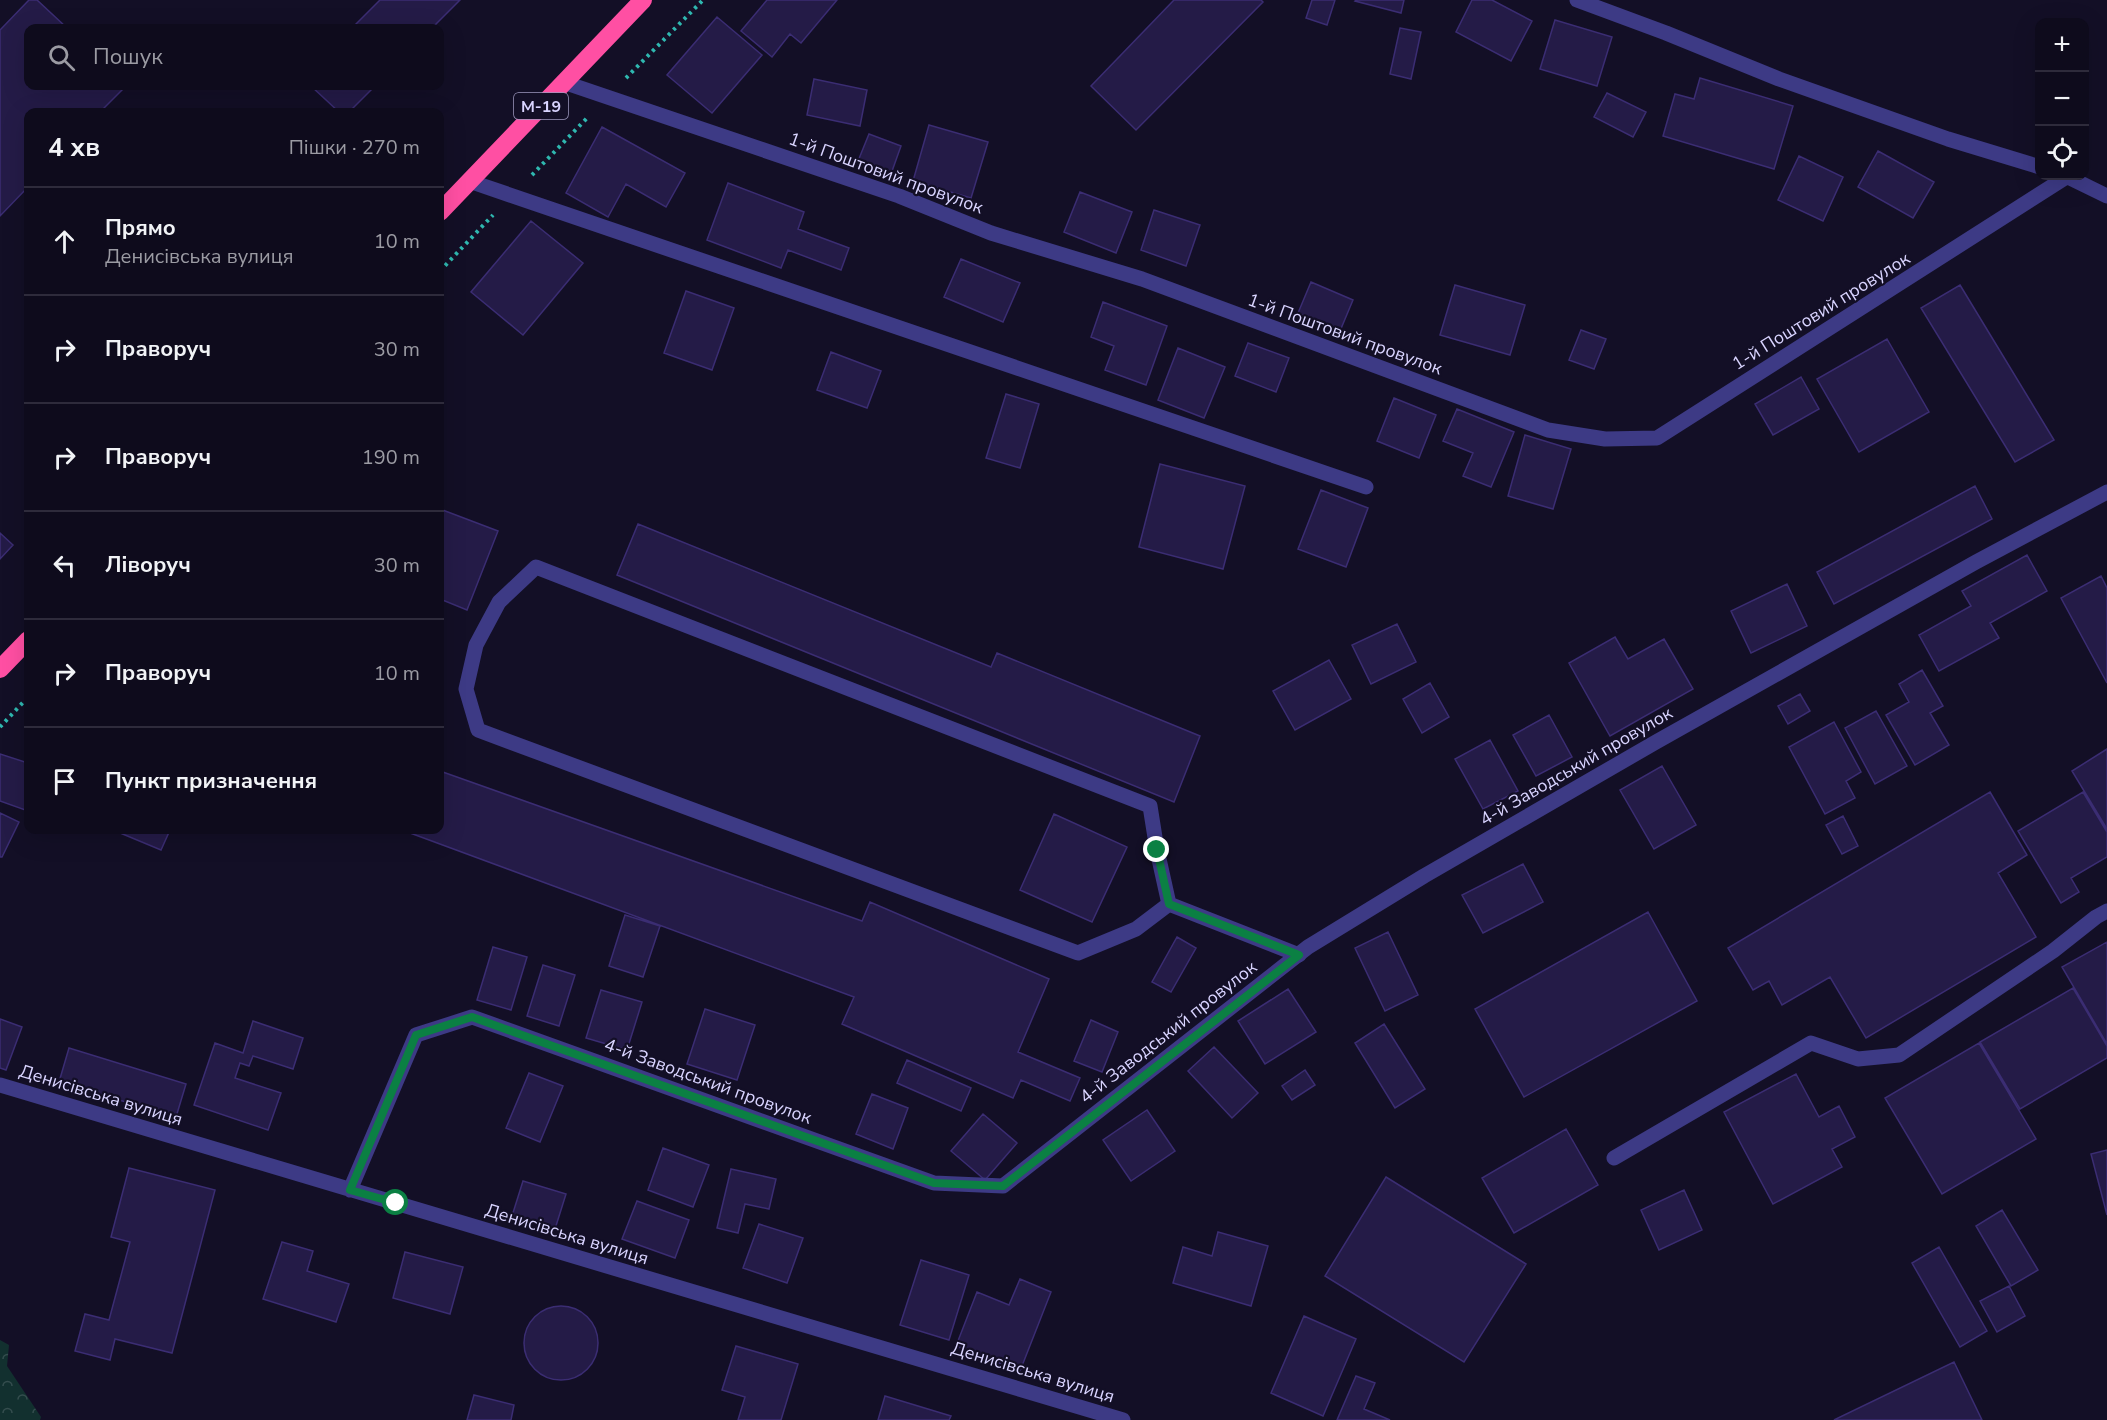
<!DOCTYPE html>
<html lang="uk">
<meta charset="utf-8">
<style>
:root{--surface:#0e0b1c;--page:#171425;--text:#f1f3f6;--muted:#9b9ba3;--line:#2e2b3b}
body{margin:0;font-family:"Nunito Sans",sans-serif;background:var(--page);color:var(--text)}
.controls{position:absolute;right:18px;top:18px;display:grid;overflow:hidden;border-radius:12px;box-shadow:0 6px 24px #0002}
.controls button{width:54px;height:54px;display:grid;place-items:center;padding:0;border:0;border-bottom:2px solid var(--line);background:var(--surface);color:var(--text);font:30px sans-serif}
.stop{position:absolute;width:18px;height:18px;margin:-14px;border:4px solid #0b8043;border-radius:50%;background:#fff}
.stop.end{background:#0b8043;border-color:#fff;box-shadow:0 2px 6px #0008}
.list{margin:0;padding:0;list-style:none}
h2{display:flex;justify-content:space-between;align-items:center;height:78px;margin:0;padding:0 24px;font-size:26px}
h2 small{font-size:20px;font-weight:400;color:var(--muted)}
.list li{display:grid;grid-template-columns:39px 1fr auto;gap:18px;align-items:center;box-sizing:border-box;height:108px;padding:0 24px;border-top:2px solid var(--line)}
.list b{display:block;font-size:22px;white-space:nowrap}
.list p{margin:0;font-size:20px;white-space:nowrap;color:var(--muted)}
.list em{font-size:20px;font-style:normal;color:var(--muted)}
.icon{flex:none;width:33px;height:33px;fill:none;stroke:currentColor;stroke-width:2;stroke-linecap:round;stroke-linejoin:round}
.map{position:relative;flex:none;width:2107px;height:1420px;overflow:hidden}
.search{position:absolute;background:var(--surface);box-shadow:0 6px 24px #0002;left:24px;top:24px;width:420px;height:66px;display:flex;align-items:center;gap:15px;box-sizing:border-box;padding:0 21px;border-radius:12px;color:var(--muted);font-size:22px}
.panel{position:absolute;background:var(--surface);box-shadow:0 6px 24px #0002;left:24px;top:108px;width:420px;height:726px;border-radius:12px}
.map>svg:first-child{display:block}
.forest{fill:url(#forest-crowns)}
.building{fill:#241b47;stroke:#3b2d73;stroke-width:1.5}
.lines{fill:none;stroke-linecap:round;stroke-linejoin:round}
.path{stroke:#2fb8b0;stroke-width:4;stroke-dasharray:3 4.5;stroke-linecap:butt}
.lane{stroke:#3d3a85;stroke-width:15}
.street{stroke:#3d3a85;stroke-width:15}
.highway{stroke:#ff4fa3;stroke-width:18}
.route{stroke:#0b8043;stroke-width:8}
.labels{text-anchor:middle;stroke-width:4.5;stroke-linejoin:round;paint-order:stroke}
.shield{fill:#130f26;stroke:#9e99be;stroke-width:1.5}
.shield-label{font-size:16px;font-weight:bold;fill:#d9d4ff}
.street-label{font-size:18px;fill:#d9d4ff;stroke:#130f26}
</style>
<div class="map">
<svg width="2107" height="1420" viewBox="0 0 2107 1420">
<defs>
<pattern id="forest-crowns" width="20" height="18" patternUnits="userSpaceOnUse" patternTransform="scale(1.5)"><rect width="20" height="18" fill="#12302f"/><path d="M2 6a3 3 0 1 1 6 0M12 15a3 3 0 1 1 6 0" fill="none" stroke="#344d4e"/></pattern>
</defs>
<rect width="100%" height="100%" fill="#130f26"/>
<path class="forest" d="M0,1340l9,5 -2,21 34,51 -1,3h-40z"/>
<path class="building" d="M29,0h8l30,28h-39v58h98l-26,26h-72v75l-28,29v-186z
M380,0h80l-28,28h-80z
M767,0h70l-36,43 -11,-9 -18,23 -31,-26z
M1174,0h87l2,2 -127,128 -45,-44z
M1312,0h23l-8,25 -21,-7z
M1356,0h48l-3,13 -46,-12z
M1472,0h20l40,21 -21,40 -55,-29z
M717,17l45,38 -50,58 -45,-38z
M1555,20l57,17 -15,49 -57,-17z
M1400,28l21,4 -10,47 -21,-5z
M1700,78l93,28 -19,63 -111,-33 12,-42 19,5z
M814,79l53,11 -7,36 -53,-11z
M311,86h64l-26,26h-10z
M1607,93l39,19 -13,25 -39,-20z
M929,125l59,17 -17,56 -58,-17z
M602,127l83,46 -19,34 -40,-23 -18,33 -42,-24z
M869,134l32,12 -10,28 -33,-13z
M1878,151l56,31 -21,36 -55,-31z
M1799,156l44,21 -20,44 -45,-21z
M728,183l76,29 -6,17 51,19 -8,22 -53,-20 -7,18 -74,-28z
M1080,192l52,20 -16,41 -52,-21z
M1154,210l46,15 -14,41 -45,-16z
M531,221l52,42 -60,72 -52,-43z
M961,259l59,24 -17,39 -59,-25z
M1311,282l42,18 -13,31 -42,-18z
M1455,285l70,20 -15,50 -70,-20z
M1960,285l94,155 -39,22 -94,-154z
M686,291l48,17 -22,62 -48,-17z
M1103,302l64,24 -21,59 -41,-15 9,-24 -23,-9z
M1581,330l25,9 -12,30 -25,-9z
M1887,339l42,73 -70,40 -42,-73z
M1248,343l41,15 -13,34 -41,-16z
M1178,348l47,19 -21,51 -46,-18z
M831,352l50,19 -14,37 -50,-18z
M1801,377l18,32 -46,26 -18,-31z
M1006,394l33,10 -19,64 -34,-10z
M1394,398l42,17 -17,43 -42,-17z
M1457,409l57,23 -23,55 -28,-11 10,-23 -30,-12z
M1525,435l46,14 -18,60 -45,-13z
M1160,464l85,22 -22,83 -84,-22z
M1975,486l17,33 -158,85 -17,-32z
M1321,490l47,18 -22,59 -48,-18z
M440,509l58,22 -31,79 -27,-11z
M638,524l353,143 6,-14 203,83 -26,66 -557,-227z
M0,533l13,12 -13,14z
M2027,555l20,36 -57,32 9,15 -60,33 -20,-36 52,-29 -9,-15z
M2101,576l6,12v95l-46,-85z
M1787,584l20,42 -56,27 -20,-42z
M1397,624l19,38 -45,22 -19,-39z
M1615,637l13,22 36,-20 29,50 -83,47 -41,-73z
M1329,660l22,39 -56,31 -22,-39z
M1922,670l21,36 -13,7 19,32 -34,20 -29,-50 23,-13 -10,-18z
M1430,683l19,34 -27,16 -19,-34z
M1800,694l10,17 -22,13 -10,-18z
M1876,711l31,55 -32,18 -30,-56z
M1549,715l23,42 -36,19 -23,-41z
M1834,722l27,50 -15,9 9,17 -30,16 -36,-67z
M1490,740l28,51 -35,18 -28,-50z
M2107,749v80l-35,-58z
M0,754l28,9v48l-28,-10z
M1662,766l34,59 -42,24 -34,-59z
M440,771l422,150 8,-19 179,77 -31,73 62,26 -10,23 -49,-21 -8,18 -171,-74 12,-27 -452,-167h38z
M1990,792l37,63 -29,18 38,64 -170,101 -36,-61 -48,28 -13,-24 -16,9 -25,-42z
M2083,792l24,40v25l-36,21 8,14 -18,11 -43,-72z
M0,813l19,9 -17,35h-2z
M1054,814l73,33 -35,75 -72,-32z
M1843,816l15,30 -16,8 -16,-29z
M113,830h57l-9,20z
M1523,864l20,38 -60,31 -21,-38z
M1648,912l49,89 -173,96 -49,-88z
M625,915l35,11 -17,51 -34,-11z
M1388,932l30,63 -33,16 -30,-63z
M1177,937l19,11 -25,44 -19,-10z
M2107,942v102l-45,-77z
M493,947l34,10 -16,53 -34,-10z
M543,965l32,10 -16,51 -32,-10z
M2073,988l34,58v12l-87,51 -40,-67z
M1288,989l28,43 -51,32 -27,-43z
M601,990l41,12 -15,48 -41,-12z
M705,1009l50,16 -18,55 -50,-16z
M0,1019l22,8 -16,43 -6,-2z
M1091,1020l27,12 -16,40 -28,-11z
M253,1021l50,17 -10,31 -40,-13 -4,10 -9,-3 -5,15 46,15 -13,37 -74,-25 21,-62 28,10z
M1384,1024l41,65 -30,19 -40,-65z
M1979,1043l57,96 -94,55 -57,-96z
M1214,1047l44,46 -26,25 -44,-47z
M69,1048l117,36 -10,33 -117,-35z
M907,1060l64,28 -10,23 -64,-28z
M1305,1070l10,15 -23,15 -10,-14z
M529,1073l34,13 -23,56 -34,-14z
M1796,1074l23,43 20,-11 16,31 -23,12 10,18 -69,37 -49,-92z
M872,1094l36,14 -15,41 -37,-15z
M1147,1110l28,41 -44,30 -28,-41z
M983,1114l34,29 -32,37 -34,-29z
M1566,1129l32,56 -84,48 -32,-55z
M663,1148l46,17 -16,42 -45,-17z
M2107,1150v65l-16,-61z
M129,1168l86,22 -43,163 -57,-14 -5,21 -35,-9 10,-37 24,6 21,-78 -19,-5z
M731,1169l45,10 -7,30 -24,-5 -7,29 -21,-5z
M1386,1177l140,87 -62,98 -139,-86z
M523,1181l43,13 -11,35 -43,-13z
M1684,1190l18,40 -43,20 -18,-40z
M637,1201l52,19 -14,38 -53,-19z
M2002,1210l36,60 -27,16 -35,-60z
M759,1224l44,14 -16,45 -44,-15z
M1218,1232l50,14 -17,60 -78,-23 10,-36 29,9z
M282,1242l31,9 -6,20 42,13 -13,38 -73,-23z
M1939,1247l48,84 -27,16 -48,-84z
M405,1252l58,15 -13,47 -57,-16z
M921,1260l48,15 -20,65 -49,-15z
M1020,1279l31,13 -31,79 -64,-25 21,-54 32,13z
M2009,1286l16,30 -28,16 -17,-31z
M524 1343a37 37 0 1 1 74 0a37 37 0 1 1-74 0Z
M1304,1316l52,23 -33,77 -52,-23z
M736,1346l62,18 -17,56h-43l7,-23 -23,-7z
M1954,1362l28,58h-148z
M1356,1376l19,7 -11,26 26,11h-53z
M474,1395l40,10 -3,15h-44z
M885,1396l66,20 -2,4h-71z"/>
<g class="lines">
<path class="path" d="M626,78l77,-78
M532,175l57,-59
M440,271l53,-56
M0,727l28,-30"/>
<path class="lane" d="M1169,904l-33,25 -58,24 -600,-223 -12,-41 10,-44 23,-43 37,-35 614,239 7,44 12,54 130,51
M1614,1158l197,-115 47,16 41,-4 154,-104 43,-34 11,-6"/>
<path class="street" d="M1577,0l89,33 113,46 169,60 92,28
M563,82l336,114 92,37 151,46 406,151 57,9 52,-1 411,-262
M2066,176l41,20
M469,181l897,306
M0,1085l1123,335
M350,1190l66,-155 56,-18 462,166 69,3 305,-239 116,-71 232,-134 320,-180 131,-70"/>
<path class="highway" d="M440,212l203,-212
M0,669l28,-29"/>
</g>
<g class="lines">
<path class="route" d="M396,1203l-46,-13 66,-155 56,-18 462,166 69,3 296,-231 -130,-51 -12,-54"/>
</g>
<g class="labels">
<rect class="shield" x="514" y="93" width="54" height="26" rx="4.5"/>
<g class="shield-label">
<text x="541" y="112">М-19</text>
</g>
<g class="street-label">
<text transform="translate(886 173) rotate(20)" y="6">1-й Поштовий провулок</text>
<text transform="translate(1821 311) rotate(-32)" y="6">1-й Поштовий провулок</text>
<text transform="translate(1345 334) rotate(20)" y="6">1-й Поштовий провулок</text>
<text transform="translate(1576 766) rotate(-30)" y="6">4-й Заводський провулок</text>
<text transform="translate(1168 1032) rotate(-38)" y="6">4-й Заводський провулок</text>
<text transform="translate(708 1081) rotate(20)" y="6">4-й Заводський провулок</text>
<text transform="translate(101 1095) rotate(17)" y="6">Денисівська вулиця</text>
<text transform="translate(567 1234) rotate(17)" y="6">Денисівська вулиця</text>
<text transform="translate(1033 1372) rotate(17)" y="6">Денисівська вулиця</text>
</g>
</g>
</svg>
<div class="controls">
<button>+</button>
<button>−</button>
<button><svg class="icon" aria-label="locate" viewBox="0 0 24 24"><circle cx="12" cy="12" r="6"/><path d="M12 2v4M12 18v4M2 12h4M18 12h4"/></svg></button>
</div>
<div class="stop" style="left:396px;top:1203px"></div>
<div class="stop end" style="left:1157px;top:850px"></div>
<div class="search"><svg class="icon" aria-label="search" viewBox="0 0 24 24"><circle cx="10" cy="10" r="6"/><path d="M15 15l6 6"/></svg>Пошук</div>
<section class="panel">
<h2>4 хв<small>Пішки · 270 m</small></h2>
<ul class="list">
<li><svg class="icon" aria-label="ahead" viewBox="0 0 24 24"><path d="M12 20V5M6 11l6-6 6 6"/></svg><div><b>Прямо</b><p>Денисівська вулиця</p></div><em>10 m</em></li>
<li><svg class="icon" aria-label="right" viewBox="0 0 24 24"><path d="M7 20v-9h11M14 6l5 5-5 5"/></svg><div><b>Праворуч</b></div><em>30 m</em></li>
<li><svg class="icon" aria-label="right" viewBox="0 0 24 24"><path d="M7 20v-9h11M14 6l5 5-5 5"/></svg><div><b>Праворуч</b></div><em>190 m</em></li>
<li><svg class="icon" aria-label="left" viewBox="0 0 24 24"><path d="M17 20v-9H6M10 6l-5 5 5 5"/></svg><div><b>Ліворуч</b></div><em>30 m</em></li>
<li><svg class="icon" aria-label="right" viewBox="0 0 24 24"><path d="M7 20v-9h11M14 6l5 5-5 5"/></svg><div><b>Праворуч</b></div><em>10 m</em></li>
<li><svg class="icon" aria-label="arrive" viewBox="0 0 24 24"><path d="M6 21V4h12l-3 4 3 4H6"/></svg><div><b>Пункт призначення</b></div></li>
</ul>
</section>
</div>
